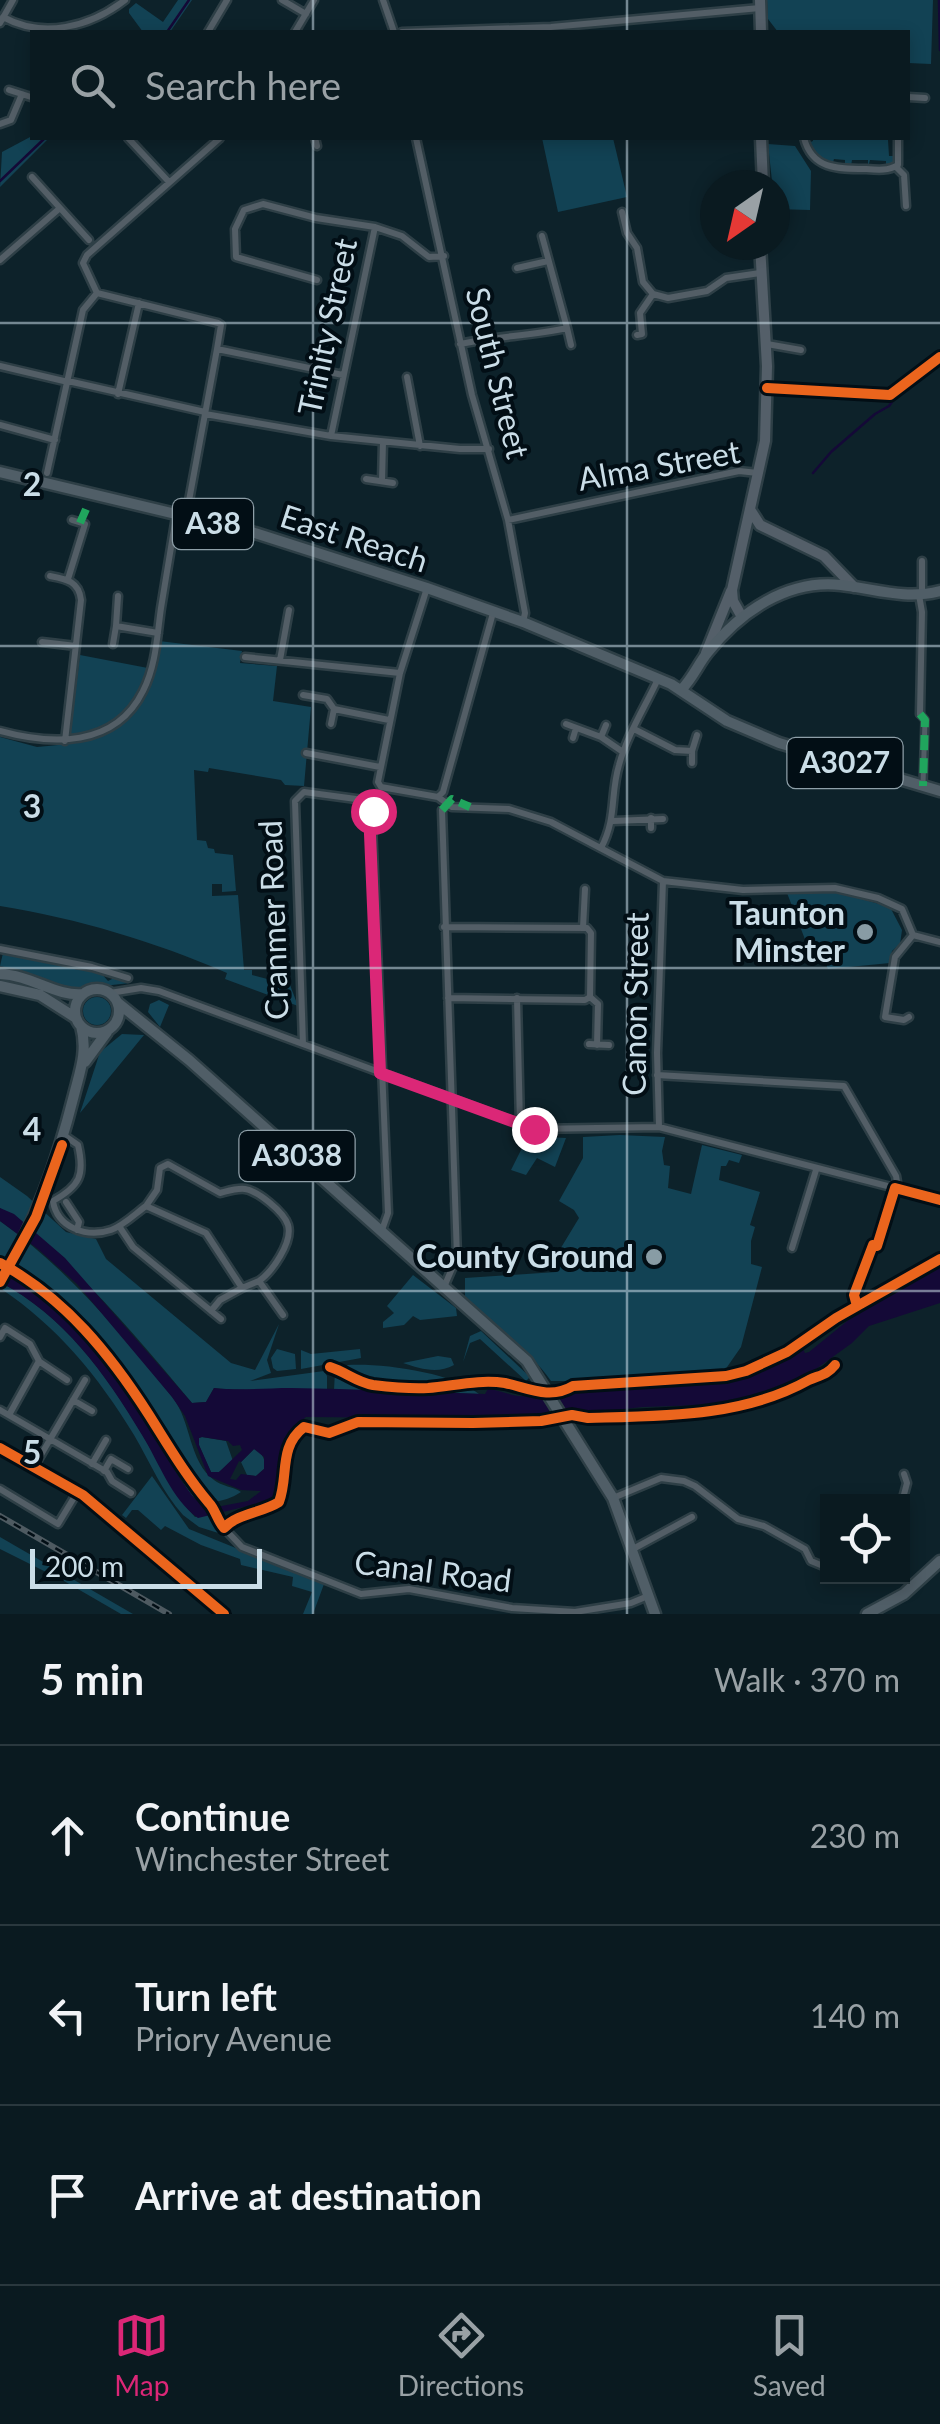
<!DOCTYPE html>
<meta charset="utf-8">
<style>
:root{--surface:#0a1a20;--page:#132329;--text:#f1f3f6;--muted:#99a1a5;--line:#2a383e;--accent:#db2777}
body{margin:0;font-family:Lato,sans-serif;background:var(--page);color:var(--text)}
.controls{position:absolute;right:30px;bottom:30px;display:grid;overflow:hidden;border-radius:0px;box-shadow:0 5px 15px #0003}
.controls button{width:90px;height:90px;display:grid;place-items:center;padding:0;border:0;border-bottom:2px solid var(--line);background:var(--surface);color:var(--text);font:50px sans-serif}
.compass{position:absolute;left:700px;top:170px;width:90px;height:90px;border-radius:50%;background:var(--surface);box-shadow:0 5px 15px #0003;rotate:214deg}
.scale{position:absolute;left:30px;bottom:25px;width:232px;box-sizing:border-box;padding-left:10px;border:5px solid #cadde7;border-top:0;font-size:28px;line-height:35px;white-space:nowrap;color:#cadde7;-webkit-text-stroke:8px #020e15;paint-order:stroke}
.stop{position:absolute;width:30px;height:30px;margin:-22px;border:8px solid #db2777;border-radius:50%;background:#fff}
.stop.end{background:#db2777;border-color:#fff;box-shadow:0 2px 10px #0008}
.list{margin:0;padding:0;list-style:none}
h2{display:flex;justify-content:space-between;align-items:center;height:130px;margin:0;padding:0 40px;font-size:42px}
h2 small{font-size:32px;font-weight:400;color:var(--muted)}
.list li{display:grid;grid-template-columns:65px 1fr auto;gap:30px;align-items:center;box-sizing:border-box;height:180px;padding:0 40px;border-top:2px solid var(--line)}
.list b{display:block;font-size:38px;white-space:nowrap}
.list p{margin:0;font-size:32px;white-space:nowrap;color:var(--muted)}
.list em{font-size:32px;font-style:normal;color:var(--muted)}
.icon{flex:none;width:55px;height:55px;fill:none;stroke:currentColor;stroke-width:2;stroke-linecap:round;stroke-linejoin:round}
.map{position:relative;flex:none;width:940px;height:1614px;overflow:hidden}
.search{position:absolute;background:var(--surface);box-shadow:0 5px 15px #0003;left:30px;right:30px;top:30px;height:110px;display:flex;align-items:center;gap:25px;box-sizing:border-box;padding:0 35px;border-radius:0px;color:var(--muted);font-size:38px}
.sheet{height:670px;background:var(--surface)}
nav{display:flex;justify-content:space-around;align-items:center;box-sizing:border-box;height:140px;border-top:2px solid var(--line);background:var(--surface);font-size:28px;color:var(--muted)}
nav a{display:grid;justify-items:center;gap:5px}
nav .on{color:var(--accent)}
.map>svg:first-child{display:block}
.green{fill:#124254}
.water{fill:#140937;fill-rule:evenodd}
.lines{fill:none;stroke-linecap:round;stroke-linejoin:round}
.stream{stroke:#140937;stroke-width:2.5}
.pedestrian-casing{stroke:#2e3f46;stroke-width:10}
.minor-casing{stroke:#2e3f46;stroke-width:11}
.secondary-casing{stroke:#2e3f46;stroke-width:15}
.primary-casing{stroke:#2e3f46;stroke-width:15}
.pedestrian{stroke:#535e66;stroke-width:5}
.minor{stroke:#535e66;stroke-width:6}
.secondary{stroke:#545f69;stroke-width:10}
.primary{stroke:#505e67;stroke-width:10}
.rail-casing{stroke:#4e5a61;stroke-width:6}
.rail{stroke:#020e15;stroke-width:2.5;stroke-dasharray:8;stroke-linecap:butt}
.quiet{stroke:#20a55d;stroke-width:8;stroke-dasharray:15 8;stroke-linecap:butt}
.cycleway-casing{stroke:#020e15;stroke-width:16}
.cycleway{stroke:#eb651d;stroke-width:10}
.route{stroke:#db2777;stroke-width:12}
.grid{fill:none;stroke:#cadde7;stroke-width:2.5;stroke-opacity:0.55}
.poi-dot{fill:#889ca5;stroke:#020e15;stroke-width:4}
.labels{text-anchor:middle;stroke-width:8;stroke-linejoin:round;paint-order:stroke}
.shield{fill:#020e15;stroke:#8e9fa8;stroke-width:2.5}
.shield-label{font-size:30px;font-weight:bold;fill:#cadde7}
.street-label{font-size:32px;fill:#cadde7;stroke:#020e15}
.poi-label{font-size:32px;font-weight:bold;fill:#cadde7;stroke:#020e15;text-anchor:end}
.grid-label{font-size:32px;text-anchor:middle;font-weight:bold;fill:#cadde7;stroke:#020e15;stroke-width:8;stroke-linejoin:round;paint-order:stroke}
</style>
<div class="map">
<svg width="940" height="1614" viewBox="0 0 940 1614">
<rect width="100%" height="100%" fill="#0d222a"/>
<path class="green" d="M178,0h14l-22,32h-27l-14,-19v-4l7,-6 27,19z
M767,0h166l-2,64 -23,-1v-31h-130l-10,-13z
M32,136l17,2 -49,49 2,-35z
M542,138h71l14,59 -69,15z
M813,138h81l-6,2 1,16h6v6l-9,5v-6l-16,-1 -2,7v-7h-16l-1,6h-6v-6l-11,-1 -2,6 -13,-8 -11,-14 5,-2z
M768,144l27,2 16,25 -1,39 -35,-1z
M159,641l83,10 -2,12 37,3 -4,35 38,6 -7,79 -19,-1 -4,-5 -72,-12 -1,4 -14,-2 3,70 9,1 2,7 6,1 1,4 18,2 3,36 -14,1v-8h-10v12l26,-1 6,75h8v5l38,10 8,21 -73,-27 2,-6c-74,-32 -148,-54 -227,-67v-169l37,10 32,-3 11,-89 73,14z
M816,890l17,1 57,16 12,23 -2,14 -8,7 -2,12 -62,6 -4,-9h-11l-26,-67z
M3,953l76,17 12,-1 10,4 7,8 8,-4 14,6 -63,7 -32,-15 -35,-9z
M83 1011a14 14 0 1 1 28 0a14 14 0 1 1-28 0Z
M159,1000l10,5 -9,22 -12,-15 2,-8z
M122,1034l22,1 -64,78 20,-61z
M620,1135l45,2 -3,14 2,14 6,1 -2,22 23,6 11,-49 40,10 -3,8 -10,-3 -3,6h-5l-2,14 41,12 -10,33 5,2 -4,14v23l11,3 -21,80 -16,23 -38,7 -116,8 -4,-4h-16c-24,-36 -66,-53 -86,-85v-18l91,-6 3,-21 20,-33 -5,-8 -15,-9 24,-43v-21z
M528,1136l38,2 -11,29 -18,-9 -11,17 -15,-5z
M0,1177l27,19 39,36 30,7 10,20 125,104 24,7 24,-46 -12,36 4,13 -21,8 74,-10 3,5v14c-38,-2 -75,2 -113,-2l-8,14 -14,1c-61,-73 -115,-138 -192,-195z
M0,1221c70,50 119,110 173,177 18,23 16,64 41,82 7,6 20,7 27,12 -15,10 -35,14 -50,3 -45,-74 -111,-187 -191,-225z
M413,1275l43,33 1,8 -37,4 -7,-4 -9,9 -21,3v-6l11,-9 -7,-7z
M0,1282c64,34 105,91 142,152 15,25 27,51 45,74l8,9 17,-4v5l16,18 -29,-9 -16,-12c-21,-23 -33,-53 -49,-80 -36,-59 -76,-108 -134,-147z
M481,1331l49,46 -4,4 -46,-42 -10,4 -7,19 7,-26z
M277,1349l18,5 1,15 -19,2 -4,-3 -2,-10z
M360,1349l1,9 -60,11v-19l10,4z
M438,1356l13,2 3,7c-16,9 -34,4 -51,-2z
M348,1365c36,-2 105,8 131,29l-145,-4 1,-19z
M202,1437l24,4 7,20 -14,11h-8l-12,-27v-7z
M254,1449c9,4 12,11 10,20l-8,7 -9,-1 -6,-13z
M152,1476l37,53 135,55 -11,30h-10l9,-22 -20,-6 1,-9 -52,-12 -1,-6 -39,-14 -36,-19 -4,4 -23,-20h-6l-6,8 -4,-3z
M0,1537l133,77h-12l-57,-33 -64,-32z"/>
<path class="water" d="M0,1208l14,6 51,44 127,145 14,-1 8,-14c26,3 51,0 77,0 65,1 129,4 194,6l3,-5c13,1 24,8 37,7 31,-3 66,-7 99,-9 70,-6 115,-2 179,-38l2,4 4,-1 58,-47 73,-44v42l-71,23 -17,17 -43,31 -67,26 -37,5 -63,2 -100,12 -236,-2c-28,22 -30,49 -29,82l-79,19c-27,-19 -39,-56 -56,-83 -37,-62 -78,-119 -142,-153v-12c65,31 112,97 149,156 14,24 28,51 46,73l16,9 37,-7 13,-10 -20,-1 -33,-14 -23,-60 -13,-19 -95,-113 -39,-35 -38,-28zM202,1437l26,4 5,5 7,-1 2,5 -23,22h-8l-12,-27v-7zM254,1449l10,8v12l-8,7 -15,-2 -5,6 -6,-1 9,-18 2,1z"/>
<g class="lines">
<path class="stream" d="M939,0l1,50
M167,32l22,-32
M0,181l45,-43
M813,473l18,-21 44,-38 14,-8 13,-18 38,-28"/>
<defs>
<path id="pedestrian" d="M920,714l5,6 -2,64"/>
<path id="minor" d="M282,0l24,14
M383,0l11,32
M3,17c40,22 87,10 122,-17
M0,23l13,-23
M208,32l19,-32
M295,32l19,-32
M402,32l149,-5 209,-19
M9,90l22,7
M908,97l17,1
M0,124l11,-4 11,-26
M128,138l41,44
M315,138l2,8
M416,138l56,257 36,125 17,93 -2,9
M804,138c8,31 33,31 61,31 13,1 23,2 33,-4v-27
M896,167l8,8 2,31
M32,177l57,63
M622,212l5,21 10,15 6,34 10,12 15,4 39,-7 19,-13 34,-5
M0,260l60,-52
M517,268l31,-7
M317,280l-81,-23 -1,-28 9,-19 19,-6 53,14 59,9 27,9 27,21 15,-1
M97,293l-14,-30 4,-8 133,-117
M567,328l4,17
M637,335l5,-1 -2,-21 13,-19
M460,344c36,-8 71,-8 107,-16l-25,-92
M767,344l34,6
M217,349l126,26
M0,366l68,16
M407,377l13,69
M68,381l137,31
M118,394l21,-91
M205,414l126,22 129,13h29
M0,425l55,15
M331,436l44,-209
M47,473l36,-163 14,-17 121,30 3,2 -4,24 -31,168
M366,479l27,4
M382,481l1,-39
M508,520l231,-49 19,2
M50,576c16,3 29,5 31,24l-16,141
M68,579l17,-55 -13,-4
M427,588l-27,85 -22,109 3,5 57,10 14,10 57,2 42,13 112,59 80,9 92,-2 43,10 24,11 11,26
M922,594v-33
M919,595l3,17 -2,102
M116,626l2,-30
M42,642l34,4
M113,644l3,-18 42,7
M245,657l155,16
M280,660l9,-50
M303,695l24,4 7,10 55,11
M331,724l3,-15
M566,724l35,13 22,15
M634,729l41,21 17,1 5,-16
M0,731c51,14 115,17 143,-40 13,-25 14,-55 18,-83 5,-30 10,-61 15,-91
M601,737l5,-12
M573,738l3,-10
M306,753l74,14
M692,763v-12
M438,797l5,-5 50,-179
M442,810l15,447 -13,30
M613,821l50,-2
M651,828v-10
M601,848c16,-30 9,-53 18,-83 8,-30 26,-58 39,-86
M444,927l143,1 4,5 -1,64
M583,928l2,-39
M913,935l27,7
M0,949l92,18 36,11
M110,993l31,-5 18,3 375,138 125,-2 236,61
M590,997l8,7 -1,41
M448,998l137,2 5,-3
M517,998l3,126
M909,1017l-5,3 -19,-3 10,-60 18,-22
M303,1044l-8,-243 9,-9 67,9 17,412 -6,17
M589,1044l20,1
M657,1075l187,11 52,90 1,6 -19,61
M659,1127l-2,-74 6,-172
M65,1136l13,9c7,30 2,41 -25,56 4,27 34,37 58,29 12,-4 24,-16 35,-24l60,27 36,55 17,-7 24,34
M66,1202l13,20 -2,8
M146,1206l11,-16 3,-22 8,-4 52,29c8,-2 17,-5 25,-4 13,2 39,23 43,36 5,17 -16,47 -29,56
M119,1226l14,21 88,72
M792,1248l24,-78
M211,1311l9,-11 22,-12
M0,1337l5,-9 25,16 9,17 -30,54
M40,1362l27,18
M73,1400l19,11
M0,1410l107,62 5,9 19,12
M92,1464l14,-24
M35,1465l50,-85
M104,1471l7,-12 17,10
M0,1489l58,35 20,-33
M613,1498l48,-20 23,3 11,5 43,33 26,7 41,23 6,12 17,7
M902,1502l5,-19 -3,-9
M224,1528l18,19 119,47 48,-5 103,19 63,4 56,-9 17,-7
M633,1549l59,-32"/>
<path id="secondary" d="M760,0l1,32
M761,138l2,47
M751,511l9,14 64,31 30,31
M742,617l-9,-16 -1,-11 33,-149 2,-75 -7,-121
M706,653l25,-62"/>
<path id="primary" d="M0,472l255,61 172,55 96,34 148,62 56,37 52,22 161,48
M681,690c12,-12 17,-26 27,-38 32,-40 79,-73 133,-67 35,4 64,15 99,6
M0,974c31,1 57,23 83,20
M0,986l40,9 36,23
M75 1011a22 22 0 1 1 44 0a22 22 0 1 1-44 0Z
M118,1003l71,57 338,301 86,137 42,116
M85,1062l22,-30
M0,1282c36,-59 57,-120 74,-187 6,-24 14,-44 7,-69
M0,1448l83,47 141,119
M867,1614l37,-20 36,-33"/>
</defs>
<use href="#pedestrian" class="pedestrian-casing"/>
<use href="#minor" class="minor-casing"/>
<use href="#secondary" class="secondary-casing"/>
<use href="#primary" class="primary-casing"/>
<use href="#pedestrian" class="pedestrian"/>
<use href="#minor" class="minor"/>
<use href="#secondary" class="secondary"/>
<use href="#primary" class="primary"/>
<defs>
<path id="rail" d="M0,1516l169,98"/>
</defs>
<use href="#rail" class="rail-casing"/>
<use href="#rail" class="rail"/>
<path class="quiet" d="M80,523l7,-16
M920,714l5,6 -2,66
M442,810l10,-11 18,8"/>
<defs>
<path id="cycleway" d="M767,388l123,7 50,-38
M0,1263c65,35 110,91 149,152 19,30 37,61 60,88 6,6 8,17 15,25 14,-15 38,-15 55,-26 10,-26 -1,-55 25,-75l25,6 29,-11 115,1 68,-2 31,-6 16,3c76,-2 155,-1 221,-38 11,-5 18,-5 26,-15
M0,1282l36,-65 26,-72
M857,1306l-3,-11 19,-50 4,1 18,-58 45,12
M330,1367c16,5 26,15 43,18 17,2 37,4 55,3 25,-2 51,-9 77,-5 23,5 45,17 68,3l153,-10 20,-5 41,-19 49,-34 104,-59
M0,1448l83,47 141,119"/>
</defs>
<use href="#cycleway" class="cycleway-casing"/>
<use href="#cycleway" class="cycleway"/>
</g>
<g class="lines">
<path class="route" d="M373,811l-3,23 10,239 154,56"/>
</g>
<path class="grid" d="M313,0v32M627,0v32M313,138v1476M627,138v1476M0,323h940M0,646h940M0,968h940M0,1291h940"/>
<g class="poi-dot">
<circle cx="865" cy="932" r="10"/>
<circle cx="654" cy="1257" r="10"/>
</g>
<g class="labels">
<g class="shield">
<rect x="173" y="499" width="80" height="50" rx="8"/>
<rect x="787.5" y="738" width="115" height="50" rx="8"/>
<rect x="239.5" y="1131" width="115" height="50" rx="8"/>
</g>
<g class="shield-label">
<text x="213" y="534">A38</text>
<text x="845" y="773">A3027</text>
<text x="297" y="1166">A3038</text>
</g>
<g class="street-label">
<text transform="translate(328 327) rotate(-78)" y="11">Trinity Street</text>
<text transform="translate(497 373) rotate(76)" y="11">South Street</text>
<text transform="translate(659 466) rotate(-10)" y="11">Alma Street</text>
<text transform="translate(354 539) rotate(18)" y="11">East Reach</text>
<text transform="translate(274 920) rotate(-92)" y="11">Cranmer Road</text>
<text transform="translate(636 1004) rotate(-89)" y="11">Canon Street</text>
<text transform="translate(433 1572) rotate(7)" y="11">Canal Road</text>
</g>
<g class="poi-label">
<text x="845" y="925">Taunton<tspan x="845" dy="37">Minster</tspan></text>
<text x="634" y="1268">County Ground</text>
</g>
</g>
<g class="grid-label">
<text x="32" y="496">2</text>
<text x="32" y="818">3</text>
<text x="32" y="1141">4</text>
<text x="32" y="1464">5</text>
</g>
</svg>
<div class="controls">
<button><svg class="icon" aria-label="locate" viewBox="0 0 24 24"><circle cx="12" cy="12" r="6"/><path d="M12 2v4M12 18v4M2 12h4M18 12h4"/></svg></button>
</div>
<svg class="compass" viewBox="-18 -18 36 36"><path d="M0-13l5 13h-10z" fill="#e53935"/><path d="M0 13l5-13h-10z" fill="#99a1a5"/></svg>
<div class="scale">200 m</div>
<div class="stop" style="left:373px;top:811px"></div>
<div class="stop end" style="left:534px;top:1129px"></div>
<div class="search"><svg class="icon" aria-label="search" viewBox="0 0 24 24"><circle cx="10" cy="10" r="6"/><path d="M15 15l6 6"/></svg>Search here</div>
</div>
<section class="sheet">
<h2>5 min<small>Walk · 370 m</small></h2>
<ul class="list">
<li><svg class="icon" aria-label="ahead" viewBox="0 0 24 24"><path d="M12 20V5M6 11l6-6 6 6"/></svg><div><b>Continue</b><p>Winchester Street</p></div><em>230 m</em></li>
<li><svg class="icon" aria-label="left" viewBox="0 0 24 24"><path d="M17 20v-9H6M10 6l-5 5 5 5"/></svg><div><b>Turn left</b><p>Priory Avenue</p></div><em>140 m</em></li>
<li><svg class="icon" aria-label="arrive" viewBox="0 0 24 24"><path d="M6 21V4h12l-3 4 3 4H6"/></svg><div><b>Arrive at destination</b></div></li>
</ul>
</section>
<nav>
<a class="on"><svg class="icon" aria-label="map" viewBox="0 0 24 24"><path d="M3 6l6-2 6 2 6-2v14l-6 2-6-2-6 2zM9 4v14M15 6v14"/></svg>Map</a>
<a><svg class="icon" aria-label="directions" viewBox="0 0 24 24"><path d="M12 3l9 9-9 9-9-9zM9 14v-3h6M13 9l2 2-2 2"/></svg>Directions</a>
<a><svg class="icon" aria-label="saved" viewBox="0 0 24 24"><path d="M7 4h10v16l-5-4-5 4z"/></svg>Saved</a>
</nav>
